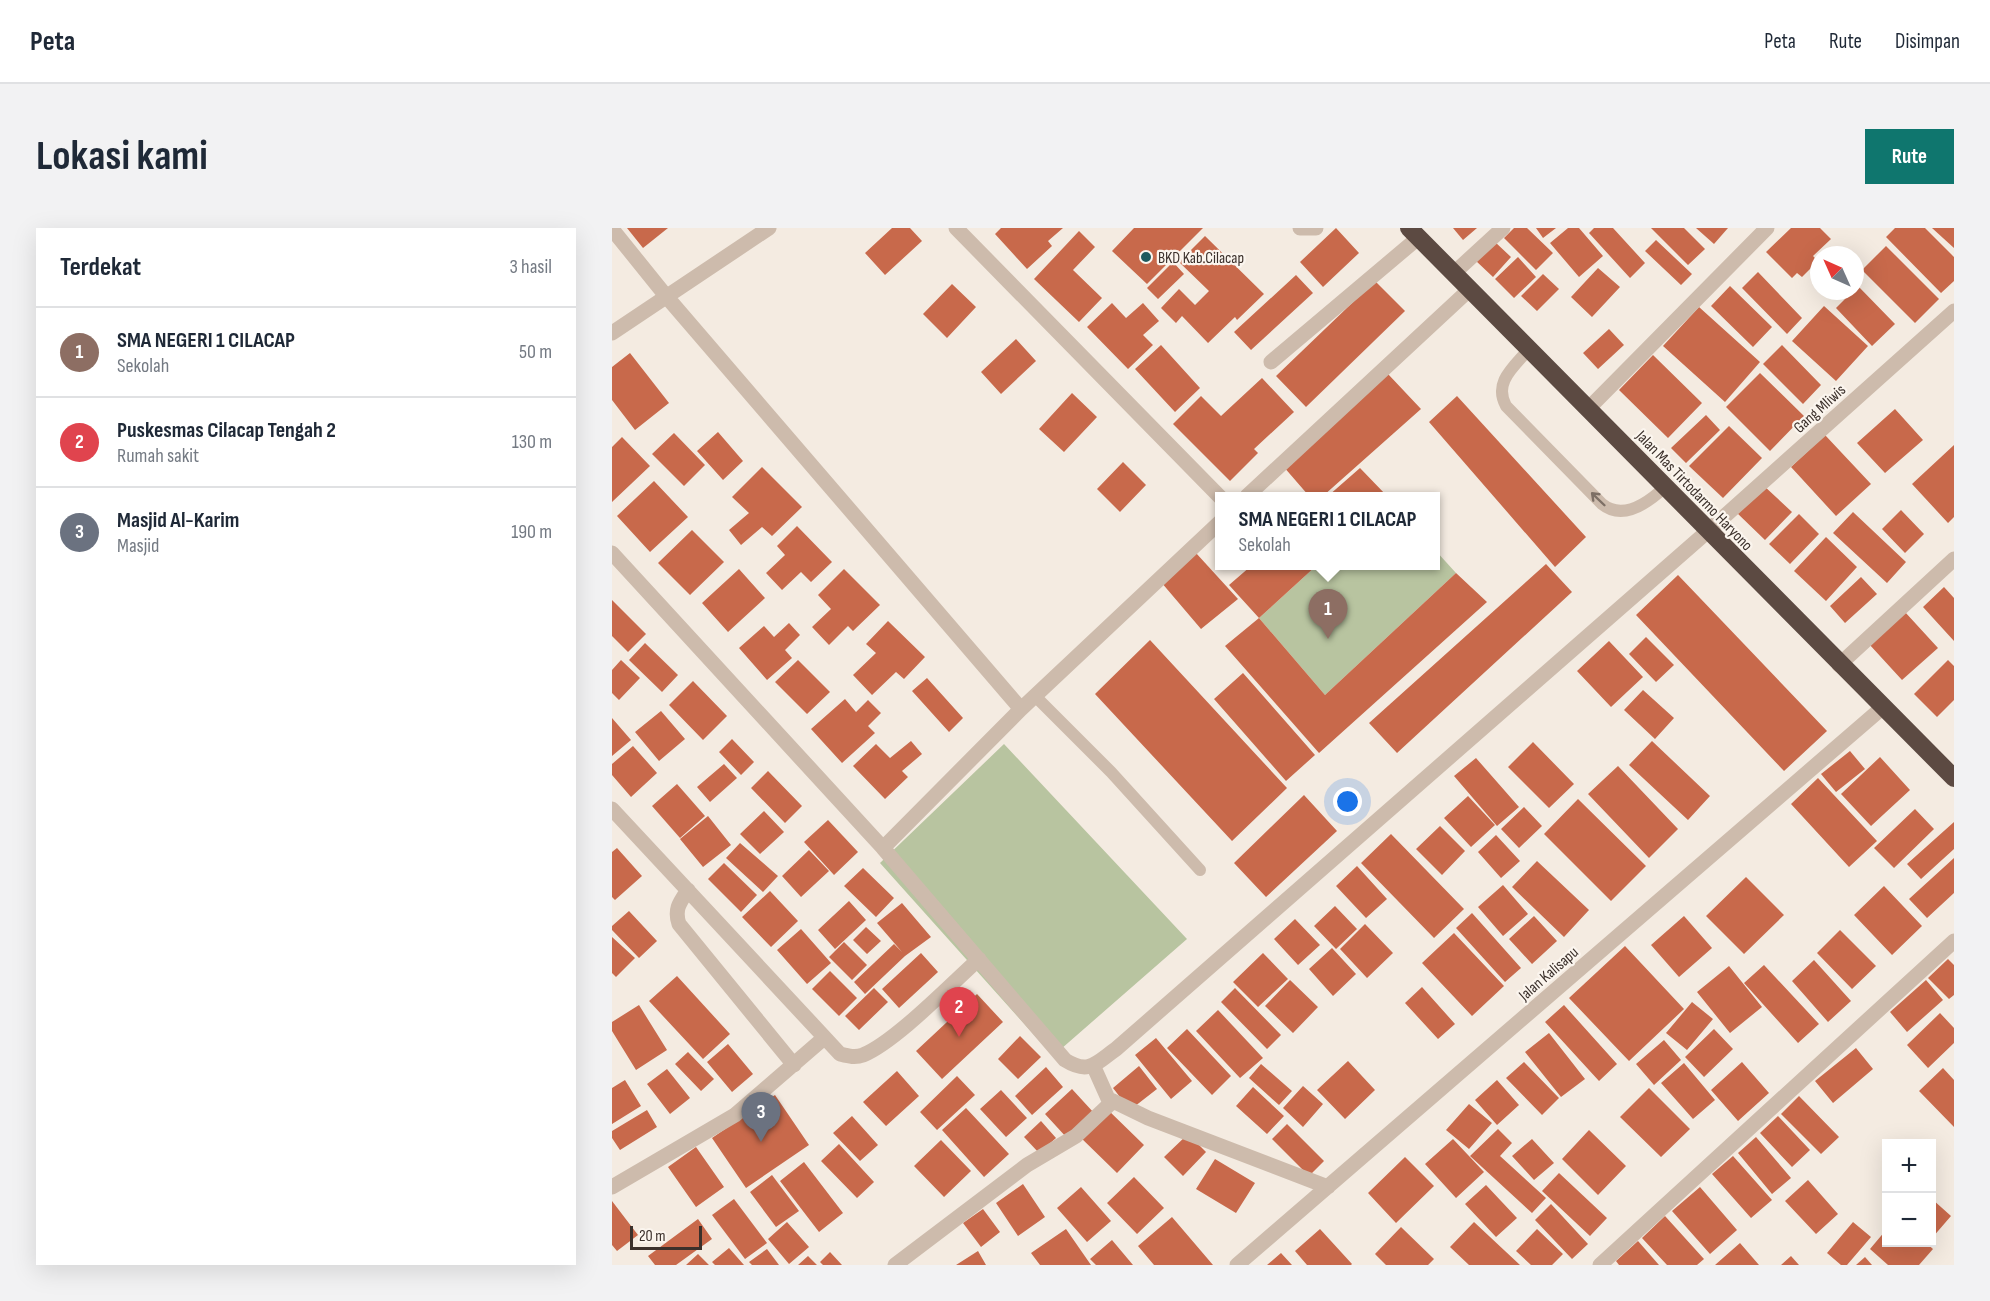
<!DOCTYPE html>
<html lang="id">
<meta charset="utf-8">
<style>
:root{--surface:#fff;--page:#f2f2f3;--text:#1f2937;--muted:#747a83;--line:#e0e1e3;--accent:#0f766e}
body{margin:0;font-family:"Sofia Sans Condensed",sans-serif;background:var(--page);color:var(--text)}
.controls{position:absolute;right:18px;bottom:18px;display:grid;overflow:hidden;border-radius:0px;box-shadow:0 6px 24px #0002}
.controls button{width:54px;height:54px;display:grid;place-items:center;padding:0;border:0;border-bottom:2px solid var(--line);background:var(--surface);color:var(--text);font:30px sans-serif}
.compass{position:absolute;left:1198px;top:18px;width:54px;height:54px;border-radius:50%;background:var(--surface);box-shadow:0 6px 24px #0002;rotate:315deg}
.scale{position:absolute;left:18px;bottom:15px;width:72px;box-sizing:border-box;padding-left:6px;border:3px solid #3b302b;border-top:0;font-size:16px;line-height:21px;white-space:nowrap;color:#3b302b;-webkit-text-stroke:4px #fbf5ee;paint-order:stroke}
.you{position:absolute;left:736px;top:574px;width:21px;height:21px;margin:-15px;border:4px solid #fff;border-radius:50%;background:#1a73e8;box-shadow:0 0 0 9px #1a73e833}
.badge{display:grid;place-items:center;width:39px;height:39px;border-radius:50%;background:var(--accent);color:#fff;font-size:20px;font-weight:700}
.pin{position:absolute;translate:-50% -50px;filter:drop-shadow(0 2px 3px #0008)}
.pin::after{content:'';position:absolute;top:32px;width:21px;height:18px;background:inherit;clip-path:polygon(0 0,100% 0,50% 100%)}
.popup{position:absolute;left:603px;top:264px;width:225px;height:78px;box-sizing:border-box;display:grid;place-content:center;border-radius:0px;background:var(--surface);filter:drop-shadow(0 2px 4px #0005);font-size:20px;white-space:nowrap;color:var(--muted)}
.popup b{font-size:22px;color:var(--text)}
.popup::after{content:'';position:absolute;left:50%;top:100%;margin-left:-12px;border:12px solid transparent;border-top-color:var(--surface)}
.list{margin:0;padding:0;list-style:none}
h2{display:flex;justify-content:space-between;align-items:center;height:78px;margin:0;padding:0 24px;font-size:26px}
h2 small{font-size:20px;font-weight:400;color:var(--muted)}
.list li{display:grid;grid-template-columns:39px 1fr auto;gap:18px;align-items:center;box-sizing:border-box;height:90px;padding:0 24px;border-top:2px solid var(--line)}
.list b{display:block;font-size:22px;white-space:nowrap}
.list p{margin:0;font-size:20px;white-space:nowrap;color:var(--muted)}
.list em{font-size:20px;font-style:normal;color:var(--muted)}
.map{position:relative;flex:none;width:1342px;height:1037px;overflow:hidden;border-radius:0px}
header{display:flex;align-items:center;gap:36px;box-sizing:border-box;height:84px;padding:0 30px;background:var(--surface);border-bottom:2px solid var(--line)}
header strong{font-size:28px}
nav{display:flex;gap:33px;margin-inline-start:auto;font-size:21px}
.intro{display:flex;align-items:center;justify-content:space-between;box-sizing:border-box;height:144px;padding:0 36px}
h1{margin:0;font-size:42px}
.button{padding:15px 27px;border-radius:0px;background:var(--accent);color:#fff;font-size:21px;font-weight:700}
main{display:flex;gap:36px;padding:0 36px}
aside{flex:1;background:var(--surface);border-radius:0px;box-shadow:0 6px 24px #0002}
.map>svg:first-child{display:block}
.green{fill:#b8c4a0}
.building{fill:#c8694b}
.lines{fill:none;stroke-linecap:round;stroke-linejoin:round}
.lane{stroke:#cdbbac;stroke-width:12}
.street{stroke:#cdbbac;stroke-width:15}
.highway{stroke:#5c4a42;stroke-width:18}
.oneway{stroke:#7d6f65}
.poi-dot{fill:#1f5a5e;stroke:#fbf5ee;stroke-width:2}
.labels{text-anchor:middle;stroke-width:4.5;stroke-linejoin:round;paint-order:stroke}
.poi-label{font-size:16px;fill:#3b302b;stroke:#fbf5ee;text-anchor:start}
.street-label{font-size:16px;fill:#3b302b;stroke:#fbf5ee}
</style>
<header>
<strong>Peta</strong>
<nav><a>Peta</a><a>Rute</a><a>Disimpan</a></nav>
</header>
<div class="intro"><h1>Lokasi kami</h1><a class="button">Rute</a></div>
<main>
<aside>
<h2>Terdekat<small>3 hasil</small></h2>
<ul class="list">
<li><span class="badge" style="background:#8d6e63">1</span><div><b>SMA NEGERI 1 CILACAP</b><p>Sekolah</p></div><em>50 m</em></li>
<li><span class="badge" style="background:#e0444e">2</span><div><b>Puskesmas Cilacap Tengah 2</b><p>Rumah sakit</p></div><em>130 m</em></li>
<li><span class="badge" style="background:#6b7280">3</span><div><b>Masjid Al-Karim</b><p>Masjid</p></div><em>190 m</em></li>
</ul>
</aside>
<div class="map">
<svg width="1342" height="1037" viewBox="0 0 1342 1037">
<rect width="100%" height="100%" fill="#f4ebe1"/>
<path class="green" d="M824,323l20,22 -131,122 -66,-77 57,-52h120z
M392,516l183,195 -134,117 -173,-193z"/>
<path class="building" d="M15,0h41l-25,20z
M280,0h18l12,13 -37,34 -20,-22z
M389,0h62l-15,13 4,5 -25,23 -32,-35z
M522,0h69l-56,56 -35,-33z
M724,0l23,25 -36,34 -23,-25z
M841,0h24l-14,12z
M902,0h13l26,25 -17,17 -32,-32z
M924,0h20l-13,10z
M956,0h11l24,28 -24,21 -29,-34z
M982,0h19l32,35 -15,15 -41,-45z
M1039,0h33l21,21 -17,16z
M1084,0h32l-14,16z
M1179,0h29l11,11 -18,17 5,5 -16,16 -5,-4 -5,5 -26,-26z
M1283,0h30l29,29v24l-13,12 -55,-56z
M1320,0h22v20z
M467,3l16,16 -22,23 29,28 -23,24 -45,-43z
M593,8l59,58 -27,26 -2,-3 -27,26 -26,-27 -6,7 -15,-15 18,-19 16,16 14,-14 -30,-29z
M1044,12l36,34 -11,11 -36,-34z
M882,13l17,16 -18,20 -18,-17z
M1274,18l53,53 -24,24 -53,-53z
M906,29l18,20 -22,21 -19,-19z
M561,34l11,12 -26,25 -11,-11z
M986,40l22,19 -28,30 -21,-20z
M1146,44l44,46 -15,16 -45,-46z
M931,46l16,15 -22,22 -16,-15z
M684,47l17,18 -62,57 -17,-18z
M763,53l30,30 -99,96 -30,-31z
M340,56l24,23 -29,31 -24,-24z
M1118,58l42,41 -19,20 -42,-41z
M1246,58l37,38 -23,22 -36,-38z
M500,75l14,15 17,-15 16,18 -16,14 10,10 -25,24 -41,-42z
M1212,78l44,40 -32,35 -44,-40z
M1087,79l61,55 -35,40 -62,-56z
M997,101l15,16 -26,24 -15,-16z
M404,111l20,22 -35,33 -20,-22z
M549,117l39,43 -25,24 -40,-43z
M1170,117l39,40 -18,19 -40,-40z
M18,125l39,50 -34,27 -23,-30v-33z
M1041,127l49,48 -34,35 -49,-48z
M1148,145l44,43 -34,35 -44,-44z
M776,146l33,35 -98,87h-14l-26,-30z
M650,150l32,34 -40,37 4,4 -28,28 -57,-57 28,-28 20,20z
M460,165l25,24 -33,35 -25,-23z
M845,168l129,141 -31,30 -126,-145z
M1283,181l28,31 -38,33 -28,-30z
M1094,187l14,15 -34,33 -15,-15z
M1117,198l33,32 -39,40 -34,-32z
M106,204l25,29 -20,19 -26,-29z
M62,205l31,32 -21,21 -32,-32z
M1213,207l46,49 -35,32 -45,-49z
M10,209l28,29 -38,36v-55z
M1342,217v72l-6,6 -36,-39z
M511,234l23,23 -26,27 -23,-23z
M150,239l40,40 -30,29 -10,-9 -21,18 -12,-15 20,-17 -17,-16z
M748,240l27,28h-59z
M42,253l34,36 -38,35 -33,-36z
M1151,257l29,27 -27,28 -29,-28z
M1289,282l23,24 -19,19 -23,-24z
M1241,284l53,50 -19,21 -54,-50z
M1187,286l20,20 -29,30 -21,-20z
M185,298l35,36 -21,20 -10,-10 -19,18 -16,-17 19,-18 -8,-9z
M80,302l32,32 -34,33 -32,-32z
M1214,309l31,30 -31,34 -32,-30z
M584,325l42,46 -37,30 -40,-47z
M934,336l26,28 -175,161 -28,-30z
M639,338h65l-57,52 -30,-33z
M127,341l26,29 -37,34 -26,-29z
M232,341l36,36 -27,26 -5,-5 -19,19 -17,-18 19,-18 -13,-14z
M844,345l31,29 -168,151 -94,-107 34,-28 66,77z
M1066,347l149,156 -43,40 -148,-156z
M1249,349l16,17 -32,29 -15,-17z
M1332,359l10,11v43l-31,-34z
M0,372l34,34 -18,18 -16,-16z
M1293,384l33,36 -36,32 -33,-36z
M276,393l37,36 -21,22 -8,-7 -24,23 -19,-20 23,-22 -10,-9z
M177,395l11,12 -15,15 7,8 -25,22 -28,-32 25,-22 10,11z
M1034,409l28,28 -18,17 -27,-28z
M538,412l137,148 -55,53 -137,-147z
M997,413l34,36 -32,30 -34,-36z
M33,415l33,32 -16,17 -33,-32z
M9,432l19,18 -21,22 -7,-7v-23z
M186,432l32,32 -23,22 -32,-32z
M1336,432l6,6v34l-17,17 -23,-23z
M631,445l72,82 -29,26 -72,-82z
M315,450l36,40 -14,14 -37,-41z
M81,453l34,35 -24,24 -34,-35z
M1031,462l31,28 -19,21 -31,-29z
M233,471l11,13 12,-12 13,13 -13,13 7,7 -33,30 -31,-34z
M49,483l24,28 -26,22 -24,-29z
M0,490l19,22 -19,16z
M120,511l22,23 -13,13 -22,-23z
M299,513l11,13 -20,17 6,6 -23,22 -32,-33 23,-22 14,14z
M1040,513l58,55 -22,24 -59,-55z
M921,514l41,42 -25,24 -41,-41z
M21,518l24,27 -26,24 -19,-22v-11z
M1238,523l15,18 -29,23 -15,-18z
M1268,529l30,33 -39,36 -30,-32z
M864,530l43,49 -22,19 -43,-50z
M112,536l13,14 -27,24 -13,-15z
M1006,538l60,63 -29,29 -61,-64z
M156,543l34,35 -17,17 -34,-35z
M1206,550l59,63 -28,26 -58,-63z
M65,556l28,32 -25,22 -28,-32z
M692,567l33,36 -71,66 -32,-34z
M856,568l27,29 -24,22 -27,-29z
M966,571l68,67 -35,35 -67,-67z
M912,579l18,19 -23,22 -18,-19z
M1303,581l19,20 -40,39 -20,-20z
M152,583l20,21 -24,22 -20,-20z
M96,588l23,29 -28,22 -23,-28z
M216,592l30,32 -24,23 -30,-33z
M1342,594v27l-33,30 -14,-15z
M828,598l25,25 -23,24 -26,-26z
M779,606l73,75 -30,29 -73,-75z
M884,607l24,26 -19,17 -23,-26z
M128,615l38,33 -15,16 -37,-34z
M5,620l25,28 -27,24 -3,-3v-45z
M197,622l20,21 -28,26 -19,-21z
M1342,630v35l-27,25 -18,-19z
M925,633l52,49 -25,27 -52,-50z
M112,635l33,32 -16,17 -33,-33z
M745,638l30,33 -21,19 -30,-32z
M251,640l31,30 -18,19 -32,-31z
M1134,649l38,38 -40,39 -38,-38z
M891,657l25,29 -25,22 -25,-29z
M1272,658l38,40 -30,29 -38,-40z
M158,663l28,30 -27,26 -29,-30z
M237,673l17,19 -31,29 -17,-19z
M290,675l29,34 -26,19 -40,38 -11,-12 40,-38 8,8 -25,-29z
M723,678l22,23 -21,20 -22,-23z
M17,683l28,30 -18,17 -27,-28v-4z
M860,685l49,55 -16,14 -49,-54z
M922,688l23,25 -25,23 -23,-25z
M1072,688l28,32 -33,29 -28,-32z
M683,691l25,26 -22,20 -24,-26z
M753,696l28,29 -26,25 -27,-29z
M254,699l15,14 -14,13 -14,-14z
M189,701l30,34 -24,21 -30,-34z
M1228,702l36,36 -24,23 -35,-36z
M842,705l50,53 -32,30 -50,-53z
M0,709l23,21 -19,19 -4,-4z
M232,714l23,23 -15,15 -23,-23z
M1013,718l59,63 -55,52 -60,-63z
M720,720l24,26 -23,22 -24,-27z
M309,725l17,19 -39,36 -17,-19z
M651,725l25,26 -30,28 -25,-25z
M1336,731l6,6v30l-5,4 -21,-21z
M1202,732l37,41 -23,21 -36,-41z
M1152,737l55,59 -21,19 -54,-60z
M1117,738l33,41 -32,26 -33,-41z
M218,743l27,27 -18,18 -27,-27z
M65,748l53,58 -27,25 -54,-58z
M678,752l28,27 -25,26 -28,-27z
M1314,752l17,20 -36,32 -17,-20z
M810,759l33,37 -17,15 -33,-36z
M262,760l14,14 -29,28 -14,-14z
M623,760l46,47 -14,14 -46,-47z
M365,766l26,28 -61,57 -26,-28z
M1080,774l21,17 -26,31 -21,-17z
M27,777l28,45 -31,20 -24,-39v-9z
M952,777l53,59 -18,17 -54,-59z
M606,782l45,48 -23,20 -44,-47z
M1328,785l14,15v15l-26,25 -21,-23z
M575,801l44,47 -19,19 -45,-47z
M1102,801l19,20 -29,28 -19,-20z
M937,805l36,46 -24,18 -36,-45z
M408,808l21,21 -23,22 -20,-20z
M544,810l36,43 -21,18 -36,-44z
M1052,812l17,20 -27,25 -18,-21z
M116,816l25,30 -21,18 -25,-30z
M1244,820l17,21 -40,34 -18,-22z
M76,824l26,27 -13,12 -26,-27z
M736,833l27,29 -30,29 -28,-29z
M912,834l35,36 -17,17 -36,-37z
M1130,834l27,31 -31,28 -27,-31z
M1072,835l31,37 -22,19 -32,-36z
M649,836l31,27 -13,14 -30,-27z
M527,838l18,23 -27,21 -17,-22z
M434,839l17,20 -31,28 -17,-19z
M1331,840l11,12v47l-35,-36z
M55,841l23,29 -20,16 -23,-30z
M285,843l22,25 -33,30 -23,-24z
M345,848l18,19 -38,35 -17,-18z
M13,852l16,26 -29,18v-36z
M885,852l22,25 -22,20 -22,-25z
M691,858l20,18 -20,23 -20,-19z
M641,859l31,29 -17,18 -31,-28z
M1037,860l41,41 -29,28 -41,-40z
M460,861l22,24 -27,25 -22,-24z
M389,862l26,28 -21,19 -26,-28z
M163,867l34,50 -63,43 -34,-50z
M1187,868l40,41 -18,17 -40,-40z
M857,876l23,19 -23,26 -23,-19z
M493,879l39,38 -27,28 -39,-38z
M354,880l43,46 -25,23 -42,-47z
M35,882l10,17 -37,23 -8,-12v-7z
M240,888l26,29 -18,16 -27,-28z
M1166,888l32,34 -18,17 -32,-34z
M429,893l15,17 -17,15 -15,-16z
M675,896l37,37 -15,15 -37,-37z
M886,901l14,14 -12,13 46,42 -14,15 -62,-57z
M977,902l37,36 -28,29 -36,-36z
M576,906l18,18 -23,24 -19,-19z
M1144,909l35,41 -19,16 -34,-41z
M841,911l31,33 -28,26 -31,-34z
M920,911l22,24 -20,17 -22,-24z
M329,912l30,31 -27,26 -30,-31z
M227,916l35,38 -17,16 -36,-37z
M84,919l28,40 -28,20 -28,-40z
M1121,928l39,44 -21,18 -39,-44z
M793,929l29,29 -38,37 -28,-30z
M603,931l40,24 -19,30 -40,-24z
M192,934l39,51 -24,19 -39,-51z
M947,945l48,45 -17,18 -48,-45z
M160,947l27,36 -23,16 -26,-35z
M522,949l30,31 -27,26 -30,-31z
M1196,952l30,34 -22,20 -31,-33z
M411,956l22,33 -27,19 -22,-33z
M874,957l31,33 -21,19 -31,-33z
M469,959l30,34 -24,21 -30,-34z
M1088,959l37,43 -27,24 -38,-43z
M122,971l33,44 -22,16 -33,-44z
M1320,971l19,17 -19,22z
M0,973l26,34 -21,16 -5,-6z
M939,976l37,40 -16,15 -37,-39z
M371,981l17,23 -19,15 -18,-24z
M1053,988l39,43 -7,6h-30l-25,-27z
M560,989l41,48h-59l-16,-19z
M86,991l14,20 -36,26h-21l-7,-9z
M175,994l22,25 -20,17 -21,-25z
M862,994l46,43h-51l-19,-18z
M1241,994l18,15 -24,28h-6l-14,-12z
M789,999l33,32 -6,6h-42l-11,-11z
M454,1001l25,36h-51l-9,-12z
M708,1001l32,35 -1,1h-44l-12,-14z
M925,1001l26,25 -11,11h-21l-15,-14z
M1274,1002v12h39l8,7 -14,16h-31l-18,-16z
M500,1012l21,25h-37l-6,-6z
M1026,1013l21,24h-40l-3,-4z
M1128,1015l19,22h-44z
M117,1020l15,17h-29l-3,-3z
M155,1021l12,16h-27l-3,-3z
M366,1023l8,14h-30z
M218,1024l12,13h-19l-3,-3z
M669,1025l11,12h-25z
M86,1026l11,11h-23z
M196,1028l9,9h-19z
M1179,1028l8,9h-18z
M1253,1029l7,8h-16z"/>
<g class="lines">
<path class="lane" d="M917,121c-15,18 -36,33 -23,57l96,98c21,17 46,-1 63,-17
M424,469l75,75 89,98"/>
<path class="street" d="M344,0l264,269
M688,0h16
M0,1l54,67 355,413
M842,45l49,-45
M0,105l157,-105
M659,134l147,-124
M977,180l178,-180
M635,268l222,-206
M0,325l271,295 138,-139 199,-187
M1227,437l115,-106
M0,581l228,245c8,2 15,4 23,1 32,-13 88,-71 116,-96
M271,620l182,212c24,15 31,3 51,-11l592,-518 246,-220
M76,662c-8,12 -14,19 -9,34l115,141
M481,837l17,38
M0,959l123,-72 89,-77
M283,1037l132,-100 49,-29 37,-35 35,17 180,69
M625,1037l645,-557
M988,1037l354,-324"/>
<path class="highway" d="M797,0l545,550"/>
</g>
<defs><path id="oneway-shaft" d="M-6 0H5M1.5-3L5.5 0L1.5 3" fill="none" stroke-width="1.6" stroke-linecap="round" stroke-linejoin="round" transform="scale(1.5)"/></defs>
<use class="oneway" href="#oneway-shaft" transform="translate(986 271) rotate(-136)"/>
<circle class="poi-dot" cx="534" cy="29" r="6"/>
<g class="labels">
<g class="poi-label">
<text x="546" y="35">BKD Kab.Cilacap</text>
</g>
<g class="street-label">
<text transform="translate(1207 180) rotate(-42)" y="6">Gang Mliwis</text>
<text transform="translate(1083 262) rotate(46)" y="6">Jalan Mas Tirtodarmo Haryono</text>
<text transform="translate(936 745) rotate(-41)" y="6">Jalan Kalisapu</text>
</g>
</g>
</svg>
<div class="controls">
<button>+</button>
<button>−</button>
</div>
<svg class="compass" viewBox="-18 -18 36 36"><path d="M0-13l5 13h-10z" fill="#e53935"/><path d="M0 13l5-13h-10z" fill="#747a83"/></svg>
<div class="scale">20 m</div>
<div class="you"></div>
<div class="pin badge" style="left:716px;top:411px;background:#8d6e63">1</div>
<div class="popup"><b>SMA NEGERI 1 CILACAP</b>Sekolah</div>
<div class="pin badge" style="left:347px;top:809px;background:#e0444e">2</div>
<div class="pin badge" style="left:149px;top:914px;background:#6b7280">3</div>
</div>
</main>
